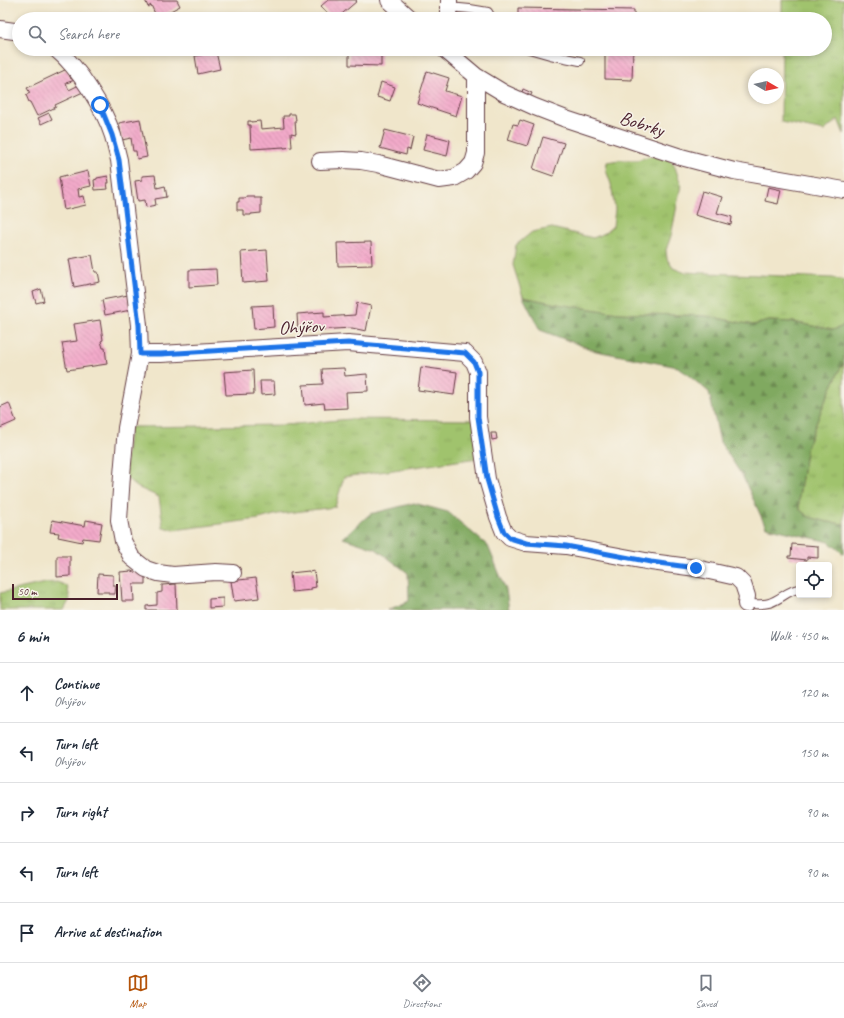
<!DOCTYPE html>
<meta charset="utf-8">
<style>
:root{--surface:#fff;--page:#f6f6f7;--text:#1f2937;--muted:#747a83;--line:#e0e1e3;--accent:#b45309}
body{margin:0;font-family:Caveat,sans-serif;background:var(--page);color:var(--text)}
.controls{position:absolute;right:12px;bottom:12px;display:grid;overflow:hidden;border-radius:4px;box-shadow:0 2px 6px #0003}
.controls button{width:36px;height:36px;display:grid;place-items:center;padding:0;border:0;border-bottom:1px solid var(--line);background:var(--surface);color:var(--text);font:20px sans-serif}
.compass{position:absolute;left:748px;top:68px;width:36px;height:36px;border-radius:50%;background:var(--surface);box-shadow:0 2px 6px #0003;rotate:99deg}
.scale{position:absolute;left:12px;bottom:10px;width:106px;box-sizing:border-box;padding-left:4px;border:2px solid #4a1f2b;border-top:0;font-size:11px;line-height:14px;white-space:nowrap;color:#4a1f2b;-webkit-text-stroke:3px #f7f3e8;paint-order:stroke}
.stop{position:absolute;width:12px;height:12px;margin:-9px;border:3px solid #1a73e8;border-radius:50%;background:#fff}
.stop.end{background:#1a73e8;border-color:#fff;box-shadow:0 1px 4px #0008}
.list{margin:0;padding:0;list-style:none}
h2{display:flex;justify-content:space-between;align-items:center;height:52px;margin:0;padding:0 16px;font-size:17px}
h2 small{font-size:13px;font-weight:400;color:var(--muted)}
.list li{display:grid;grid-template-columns:26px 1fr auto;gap:12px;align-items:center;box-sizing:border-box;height:60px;padding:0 16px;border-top:1px solid var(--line)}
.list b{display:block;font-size:15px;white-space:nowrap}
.list p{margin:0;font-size:13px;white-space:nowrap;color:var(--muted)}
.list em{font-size:13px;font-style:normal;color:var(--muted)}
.icon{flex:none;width:22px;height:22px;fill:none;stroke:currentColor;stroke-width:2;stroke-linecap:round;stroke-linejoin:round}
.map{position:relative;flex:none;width:844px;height:610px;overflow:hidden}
.search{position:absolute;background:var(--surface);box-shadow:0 2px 6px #0003;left:12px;right:12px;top:12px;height:44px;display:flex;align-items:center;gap:10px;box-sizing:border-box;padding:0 14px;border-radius:22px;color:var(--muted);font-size:15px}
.sheet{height:352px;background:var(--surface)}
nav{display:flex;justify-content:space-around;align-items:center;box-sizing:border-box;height:56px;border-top:1px solid var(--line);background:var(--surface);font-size:11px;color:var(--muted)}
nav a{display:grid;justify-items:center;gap:2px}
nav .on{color:var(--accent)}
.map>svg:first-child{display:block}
.grass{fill:url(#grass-tufts);stroke:#75714c}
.forest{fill:url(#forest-firs);stroke:#656446}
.building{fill:url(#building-back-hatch)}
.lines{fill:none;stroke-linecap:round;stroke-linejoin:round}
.service-casing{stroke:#633d43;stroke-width:10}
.minor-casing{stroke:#633d43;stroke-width:18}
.service{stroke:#fff;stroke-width:8}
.minor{stroke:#fff;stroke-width:16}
.route{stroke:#1a73e8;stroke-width:5}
.labels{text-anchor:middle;stroke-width:3;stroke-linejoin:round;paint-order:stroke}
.street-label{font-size:19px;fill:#4a1f2b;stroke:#f7f3e8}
</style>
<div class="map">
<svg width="844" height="610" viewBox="0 0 844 610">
<defs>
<pattern id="grass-tufts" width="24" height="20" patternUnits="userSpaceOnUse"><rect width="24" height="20" fill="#a0c36d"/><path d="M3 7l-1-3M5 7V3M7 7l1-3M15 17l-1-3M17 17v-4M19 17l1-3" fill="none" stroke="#8ba75f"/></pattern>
<pattern id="forest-firs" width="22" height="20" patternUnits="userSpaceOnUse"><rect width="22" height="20" fill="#80a960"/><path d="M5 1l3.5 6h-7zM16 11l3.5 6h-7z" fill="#6b894f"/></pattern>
<pattern id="building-back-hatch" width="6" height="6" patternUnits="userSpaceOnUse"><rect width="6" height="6" fill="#f3aaca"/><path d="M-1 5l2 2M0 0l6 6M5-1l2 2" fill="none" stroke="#c78aa4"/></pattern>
</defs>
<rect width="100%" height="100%" fill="#f7f3e8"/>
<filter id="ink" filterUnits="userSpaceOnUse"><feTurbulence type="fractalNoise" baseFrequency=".025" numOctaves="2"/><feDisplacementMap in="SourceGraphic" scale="8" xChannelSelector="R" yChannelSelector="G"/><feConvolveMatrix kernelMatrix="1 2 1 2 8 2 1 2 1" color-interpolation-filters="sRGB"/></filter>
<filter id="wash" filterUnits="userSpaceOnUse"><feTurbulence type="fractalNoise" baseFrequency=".012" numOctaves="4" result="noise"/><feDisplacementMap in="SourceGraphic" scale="16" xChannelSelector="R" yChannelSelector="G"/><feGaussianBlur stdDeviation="0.9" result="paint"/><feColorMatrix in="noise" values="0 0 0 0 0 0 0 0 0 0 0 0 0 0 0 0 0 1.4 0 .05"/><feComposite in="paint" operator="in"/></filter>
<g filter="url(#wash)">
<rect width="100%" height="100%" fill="#f0e6cb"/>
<path class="grass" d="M782,0h62v134l-6,-15 -14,12 -43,-9 1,-73h43v-30h-43z
M650,156h12l7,3 5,5 7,21 -10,51 -5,14 1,9 6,9 10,4 151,6 10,2v44l-3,3 -8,3 -40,-8 -24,-1 -16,4 -47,-9 -88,-3 -61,-9 -34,-7 -10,-32 3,-20 16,-13 20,-4 41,10 12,-5 8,-7 2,-17 -4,-25 -5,-14 1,-8 12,-2h18z
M844,363v161l-16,-2 -19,-5 -10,-8v-13l8,-50 16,-40 17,-37z
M351,419l126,1 1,38 -134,19 -9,30 -57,7 -19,5 -85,11 -11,-3 -4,-30 -22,-10 -13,-11 6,-49 154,-2z
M57,582l10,4 3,13 -6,11h-64v-17l45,-10z"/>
<path class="forest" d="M523,297l34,7 61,9 88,3 47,9 16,-4 24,1 40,8 8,-3 3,-3v39l-4,6 -17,37 -16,40 -8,50v13l10,8 19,5 16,2v30l-15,-12 -63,-15 -23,-50 -23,-35 -11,-50 -31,-25 -82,-16 -56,-21z
M414,503l34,9 40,34 18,44 3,20h-121l21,-9 -1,-28 -32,-24 -33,-11 27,-24z"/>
<g id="blocks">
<path class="building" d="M145,0h32l3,6 -23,12 -6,-13 -3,2z
M328,0h28l1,1 -21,18h-3l-12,-13z
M518,8l116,2v9h-116z
M349,49h32v17l-32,-1z
M605,49h28l-1,31 -27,-1z
M216,52l4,17 -22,5 -3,-18z
M67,69l4,10 3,-1 1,2 -9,3 3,7 10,-5 4,7 -28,13 1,2 -19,9 -7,-14h-1l-3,-7 4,-2 -3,-5z
M427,71l22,7 -4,13 17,5 -6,20 -39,-13z
M381,82l14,5 -5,14 -13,-4z
M523,89l9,4 -3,6 -8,-4z
M49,113l3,6 -11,5 -3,-6z
M289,114h6l1,6h-1l1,14 -5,-1 1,14 -8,1v-1l-33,2 -1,-24h-2v-4h3v1l9,-1 1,8 23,-2 -1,-11h6z
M140,119l7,38 -10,2 -1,-8h-3l-2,-13 -9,2 -3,-17z
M520,120l14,5 -7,21 -19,-6 5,-16 5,1z
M385,130l28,7 -3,13 -3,-1 -1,6 -26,-7z
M427,134l23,6 -3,16 -24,-6z
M543,137l21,6 -11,33 -20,-7z
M88,171l3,15 -13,3 1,8 5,-1 2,9 -22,5 -5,-33 8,-2 1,1z
M155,175l2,13 8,-2 2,11 -12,2 1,6 -10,2 -1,-7 -7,1 -3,-20 7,-1v-4z
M108,176l1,7h-2l1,6 -13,1 -1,-10 3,-1v-1z
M768,187l13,3 -3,14 -13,-3z
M702,191l20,6 -5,16 15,4 -1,8 -36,-10z
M246,196h8v2h7v15l-10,1v1h-8v-5h-6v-8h2v-4h7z
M371,242l1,23 -34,1 -1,-23z
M267,250l2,31 -26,2 -2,-31z
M92,255l3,17h3l2,10 -26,5 -5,-28z
M216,269l1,16 -28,2v-17z
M41,289l3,12 -8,2 -3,-11z
M128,295l3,15 -26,5 -3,-15z
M357,303l14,3 -5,25 -14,-3 -54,3 -1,-17 27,-2v5l31,-2z
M273,305l1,22 -20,2 -2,-23z
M100,320l3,20 -2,1 2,7h2l2,16 -40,6 -5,-27 15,-2 -3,-17z
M421,367l36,5 -3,23 -36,-5z
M344,368l1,8 22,-2 1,17 -22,1 1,16 -22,1 -1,-6 -19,2 -2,-20 20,-1 -1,-15z
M253,370l1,24 -28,1 -2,-23z
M260,381h14l1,13 -14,1z
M9,403l7,18 -16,7v-21z
M491,433h5l1,6 -5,1z
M52,520l33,6 1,-6 16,3 -3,17 -16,-2 -1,4 -24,-5 1,-4 -9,-1z
M792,544l26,2v12l-11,-1v3l-19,-2v-2h3z
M57,556h13v20l-13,1z
M132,571l1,1h12v12h-12l1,17h-12l-2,-29z
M309,571v1l5,-1 2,16 -5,1v2l-19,2 -2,-19z
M98,574l15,1v10h3l-1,9h-6v-2h-12z
M256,578l3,20 -25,3 -3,-20z
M176,584l1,26h-31v-4l11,-1v-12l5,-1v-7z
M223,598v9l-14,1v-9z"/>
</g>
</g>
<g filter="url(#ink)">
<use href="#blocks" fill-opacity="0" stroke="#633d43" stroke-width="1"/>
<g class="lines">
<defs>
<path id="service" d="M449,7l21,2 18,3 4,7
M529,49l21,6 30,6
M745,607l1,-3c7,0 16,1 23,-1 11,-3 19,-13 30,-14"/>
<path id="minor" d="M389,0l21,19
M449,0v19
M0,29l14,2 5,1
M56,49c23,19 48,59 57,87 2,8 4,16 6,24l20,165 1,29 -14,74 -4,47 -3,45 4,21 9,17 14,11 12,4 15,2 43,-3 17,1
M444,49l32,27 28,17 31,14 31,12 115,38 53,14 110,19
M320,161l23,-1 18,1 17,3 61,16 15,-2 12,-7 7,-8 3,-10v-77
M140,354h21l187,-11 117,10 9,9 4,10v45l9,62 11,38 6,15 6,6 16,5 40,3 85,16 45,6 40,9 7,7 4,12 -1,8"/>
</defs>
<use href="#service" class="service-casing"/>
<use href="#minor" class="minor-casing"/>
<use href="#service" class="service"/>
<use href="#minor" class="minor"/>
</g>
</g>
<g class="lines" filter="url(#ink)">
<path class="route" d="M100,105l12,30 7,25 20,165 1,29h21l187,-11 117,10 9,9 4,10v45l9,62 11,38 6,15 6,6 16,5 40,3 85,16 45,6"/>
</g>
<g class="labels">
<g class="street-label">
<text transform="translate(642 123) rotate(18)" y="7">Bobrky</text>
<text transform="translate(301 326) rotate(-3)" y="7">Ohýřov</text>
</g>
</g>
</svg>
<div class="controls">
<button><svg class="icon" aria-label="locate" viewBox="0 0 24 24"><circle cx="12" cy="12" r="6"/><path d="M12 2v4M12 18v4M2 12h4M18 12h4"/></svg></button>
</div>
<svg class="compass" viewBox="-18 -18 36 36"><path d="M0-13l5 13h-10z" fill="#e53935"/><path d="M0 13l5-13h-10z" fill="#747a83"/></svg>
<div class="scale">50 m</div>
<div class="stop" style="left:100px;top:105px"></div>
<div class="stop end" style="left:696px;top:568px"></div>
<div class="search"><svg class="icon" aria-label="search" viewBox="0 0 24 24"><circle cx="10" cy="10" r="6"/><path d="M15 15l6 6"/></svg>Search here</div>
</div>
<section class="sheet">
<h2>6 min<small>Walk · 450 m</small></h2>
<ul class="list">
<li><svg class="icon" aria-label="ahead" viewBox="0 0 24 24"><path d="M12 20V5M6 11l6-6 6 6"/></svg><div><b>Continue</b><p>Ohýřov</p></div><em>120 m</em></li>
<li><svg class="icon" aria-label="left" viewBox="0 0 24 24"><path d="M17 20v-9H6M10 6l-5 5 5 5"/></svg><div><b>Turn left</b><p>Ohýřov</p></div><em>150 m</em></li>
<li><svg class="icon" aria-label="right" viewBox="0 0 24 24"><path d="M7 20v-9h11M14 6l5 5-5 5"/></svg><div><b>Turn right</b></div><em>90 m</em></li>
<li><svg class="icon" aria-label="left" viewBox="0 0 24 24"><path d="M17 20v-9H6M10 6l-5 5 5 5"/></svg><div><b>Turn left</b></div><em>90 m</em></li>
<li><svg class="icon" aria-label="arrive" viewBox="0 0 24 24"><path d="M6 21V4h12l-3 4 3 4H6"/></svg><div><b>Arrive at destination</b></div></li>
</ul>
</section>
<nav>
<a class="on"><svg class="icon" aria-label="map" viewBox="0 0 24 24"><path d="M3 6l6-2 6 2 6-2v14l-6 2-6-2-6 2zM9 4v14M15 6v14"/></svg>Map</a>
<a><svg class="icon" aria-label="directions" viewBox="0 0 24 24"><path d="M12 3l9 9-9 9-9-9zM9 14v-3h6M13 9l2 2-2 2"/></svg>Directions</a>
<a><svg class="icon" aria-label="saved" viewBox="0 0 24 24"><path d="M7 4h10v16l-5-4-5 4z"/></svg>Saved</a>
</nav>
